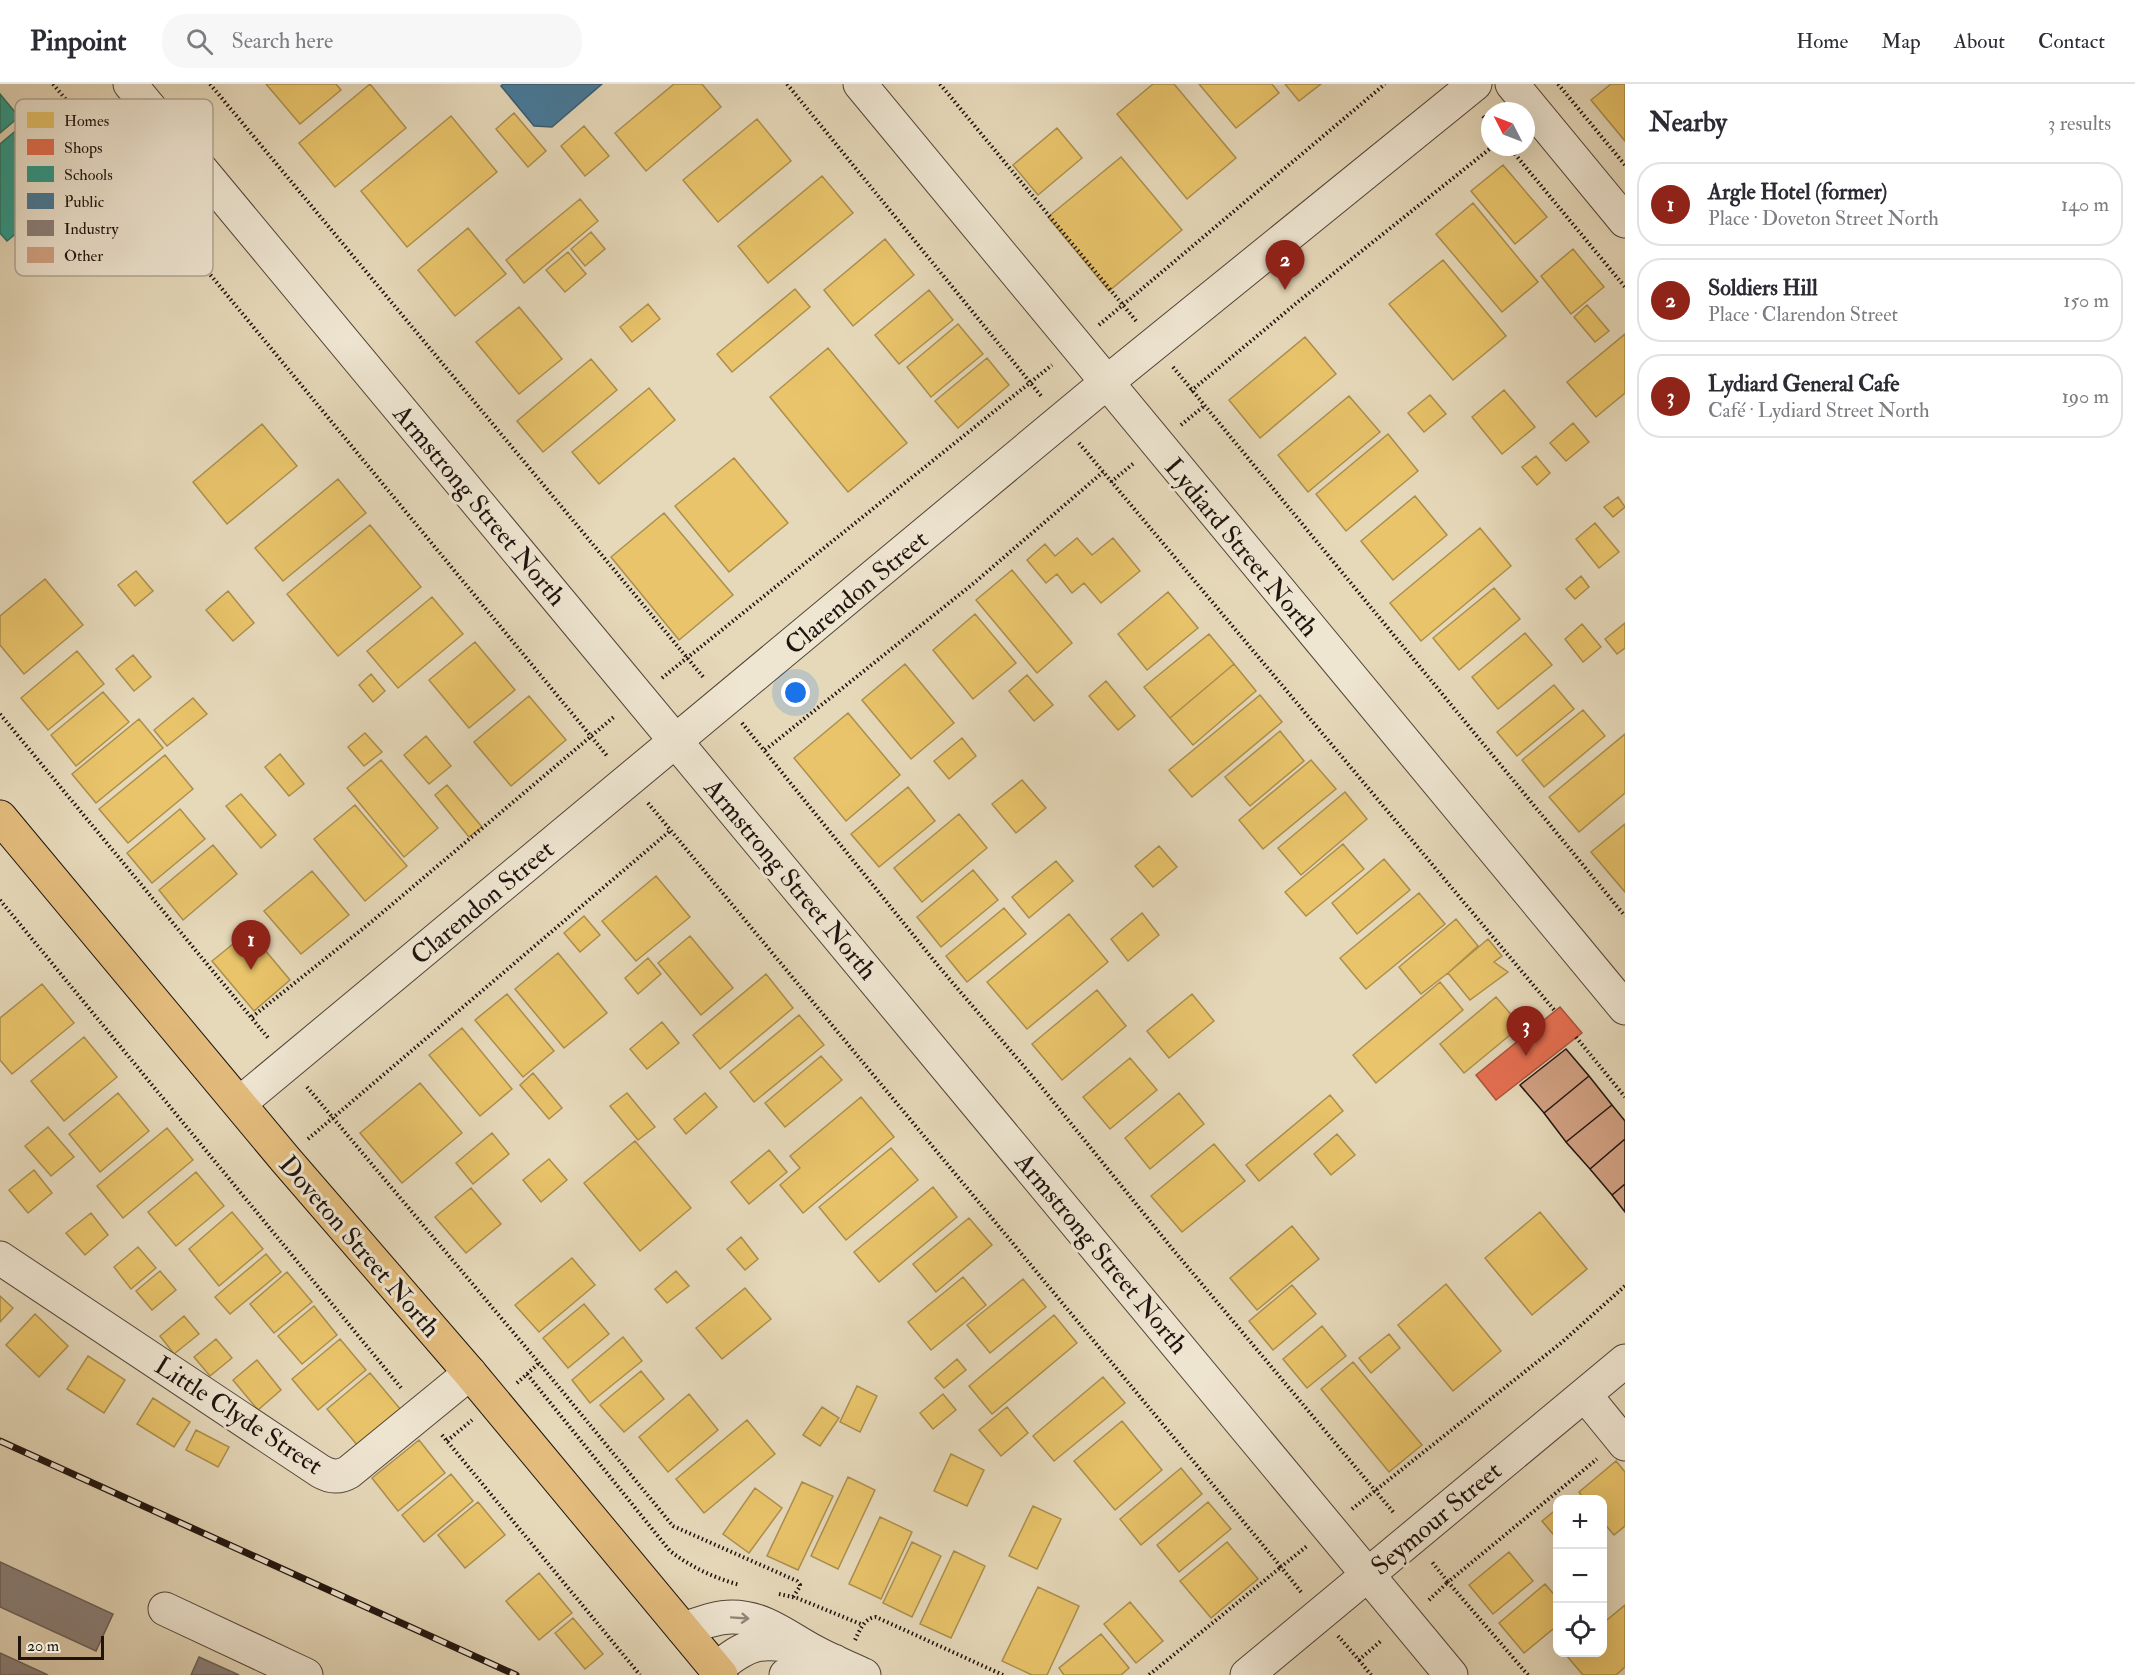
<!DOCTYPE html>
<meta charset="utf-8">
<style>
:root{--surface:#fff;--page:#f7f7f7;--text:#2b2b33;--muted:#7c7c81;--line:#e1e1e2;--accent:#8f2418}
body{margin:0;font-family:"IM FELL Double Pica",serif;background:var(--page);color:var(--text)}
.controls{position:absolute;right:18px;bottom:18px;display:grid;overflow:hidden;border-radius:12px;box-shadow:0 6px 24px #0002}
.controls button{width:54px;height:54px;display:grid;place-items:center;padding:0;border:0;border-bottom:2px solid var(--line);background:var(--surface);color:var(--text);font:30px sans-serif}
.compass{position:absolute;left:1481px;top:18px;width:54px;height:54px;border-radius:50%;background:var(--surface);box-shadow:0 6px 24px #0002;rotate:312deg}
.scale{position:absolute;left:18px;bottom:15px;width:86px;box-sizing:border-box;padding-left:6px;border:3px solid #1f130e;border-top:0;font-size:16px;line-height:21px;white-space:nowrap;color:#1f130e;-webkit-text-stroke:4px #efe6d2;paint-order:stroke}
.you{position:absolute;left:796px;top:609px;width:21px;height:21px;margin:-15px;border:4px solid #fff;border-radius:50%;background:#1a73e8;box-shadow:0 0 0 9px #1a73e833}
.badge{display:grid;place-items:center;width:39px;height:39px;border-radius:50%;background:var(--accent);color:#fff;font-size:20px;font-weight:700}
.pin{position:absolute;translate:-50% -50px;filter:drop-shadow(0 2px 3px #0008)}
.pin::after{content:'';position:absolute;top:32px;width:21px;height:18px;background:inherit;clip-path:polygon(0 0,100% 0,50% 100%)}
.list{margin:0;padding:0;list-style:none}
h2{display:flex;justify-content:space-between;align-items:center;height:78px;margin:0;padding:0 24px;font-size:26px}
h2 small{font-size:20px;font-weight:400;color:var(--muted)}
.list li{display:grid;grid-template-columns:39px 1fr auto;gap:18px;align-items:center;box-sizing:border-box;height:84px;margin:0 12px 12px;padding:0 12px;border:2px solid var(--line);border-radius:24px}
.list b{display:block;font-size:22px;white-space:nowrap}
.list p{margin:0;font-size:20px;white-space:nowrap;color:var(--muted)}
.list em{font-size:20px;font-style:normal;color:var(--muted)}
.icon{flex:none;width:33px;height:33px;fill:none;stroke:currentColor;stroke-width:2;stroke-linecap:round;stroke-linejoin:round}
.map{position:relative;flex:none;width:1625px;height:1591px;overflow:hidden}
header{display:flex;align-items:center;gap:36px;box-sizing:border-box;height:84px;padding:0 30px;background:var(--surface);border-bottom:2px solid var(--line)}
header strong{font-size:28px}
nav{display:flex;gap:33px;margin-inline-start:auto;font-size:21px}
.search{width:420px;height:54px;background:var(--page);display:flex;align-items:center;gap:15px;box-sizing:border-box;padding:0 21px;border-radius:24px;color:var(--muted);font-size:22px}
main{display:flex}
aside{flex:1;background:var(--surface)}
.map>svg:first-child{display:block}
.homes{fill:#e9c46a;stroke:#ac8f4e;stroke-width:1.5}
.shops{fill:#e76f51;stroke:#ab533d;stroke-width:1.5}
.schools{fill:#2a9d8f;stroke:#277468;stroke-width:1.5}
.public{fill:#457b9d;stroke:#3a5c72;stroke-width:1.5}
.industry{fill:#8a817c;stroke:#6a605b;stroke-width:1.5}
.building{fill:#d3a284;stroke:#1f130e;stroke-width:1.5}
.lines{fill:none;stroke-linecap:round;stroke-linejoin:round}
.minor-casing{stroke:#514439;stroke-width:35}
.major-casing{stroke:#1f130e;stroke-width:35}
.path{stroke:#1f130e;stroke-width:4;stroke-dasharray:1.5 3;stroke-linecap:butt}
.minor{stroke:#efe6d2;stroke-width:33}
.major{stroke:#e3bc7d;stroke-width:33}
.rail-casing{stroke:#1f130e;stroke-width:7}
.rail{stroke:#efe6d2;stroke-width:4.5;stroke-dasharray:14;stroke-linecap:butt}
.oneway{stroke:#91877a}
.labels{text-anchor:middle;stroke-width:6;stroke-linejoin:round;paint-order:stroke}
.street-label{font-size:26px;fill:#1f130e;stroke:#efe6d2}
.key{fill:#efe6d2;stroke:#b1a797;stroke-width:1.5}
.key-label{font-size:16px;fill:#1f130e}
</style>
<header>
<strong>Pinpoint</strong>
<div class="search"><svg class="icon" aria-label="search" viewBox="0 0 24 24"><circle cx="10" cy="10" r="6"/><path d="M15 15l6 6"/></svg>Search here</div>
<nav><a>Home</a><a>Map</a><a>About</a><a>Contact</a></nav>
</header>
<main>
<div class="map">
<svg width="1625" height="1591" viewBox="0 0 1625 1591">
<rect width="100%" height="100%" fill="#e6d9ba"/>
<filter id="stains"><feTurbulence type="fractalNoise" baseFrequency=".00333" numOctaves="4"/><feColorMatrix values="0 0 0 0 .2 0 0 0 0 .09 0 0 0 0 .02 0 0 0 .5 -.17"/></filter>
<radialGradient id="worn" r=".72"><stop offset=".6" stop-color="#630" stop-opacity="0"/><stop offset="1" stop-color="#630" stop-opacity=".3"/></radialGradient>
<path class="homes" d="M266,0h70l5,6 -41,34z
M370,0l36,44 -71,59 -36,-44z
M674,0h28l19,23 -75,64 -31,-38z
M1153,0h21l62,74 -49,41 -70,-85z
M1199,0h73l7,9 -43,35z
M1285,0h36l-22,17z
M1611,0h14v57l-34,-41z
M514,29l32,38 -18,16 -32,-38z
M451,32l46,56 -90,75 -46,-56z
M757,35l34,42 -73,61 -35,-42z
M584,42l25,30 -24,20 -24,-30z
M1057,44l25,30 -44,37 -25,-30z
M1121,73l61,73 -73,61 -61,-74z
M1503,81l44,52 -32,27 -44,-53z
M822,92l31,37 -85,70 -30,-37z
M580,115l18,22 -74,62 -18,-23z
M1473,119l65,79 -36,30 -66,-78z
M468,144l38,46 -51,42 -37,-46z
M591,148l14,17 -20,17 -14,-17z
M885,155l29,36 -61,51 -29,-36z
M1573,165l31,38 -33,27 -30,-38z
M568,168l18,22 -21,18 -19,-22z
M1443,176l63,76 -53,44 -64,-76z
M795,205l15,18 -78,65 -15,-18z
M929,206l24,30 -54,44 -24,-29z
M648,220l12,15 -28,23 -12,-15z
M1587,221l22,26 -14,11 -21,-25z
M519,223l43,52 -43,35 -43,-52z
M958,240l25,30 -52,43 -24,-30z
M1625,250v59l-29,24 -29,-35z
M1305,253l31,37 -76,64 -31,-38z
M828,264l79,95 -59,49 -78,-95z
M987,274l22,27 -51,43 -23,-27z
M591,275l26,31 -74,62 -26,-31z
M649,304l26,32 -76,64 -27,-32z
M1504,306l31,37 -33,27 -30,-37z
M1430,311l16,19 -22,18 -16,-19z
M1349,312l31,36 -72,60 -30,-37z
M1573,339l16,19 -23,19 -16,-18z
M262,340l35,42 -70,58 -34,-42z
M1388,350l30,37 -72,60 -30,-37z
M1536,372l14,17 -13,12 -15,-18z
M734,374l54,65 -59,49 -54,-66z
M338,395l28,34 -83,68 -28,-33z
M1415,412l32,39 -54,45 -32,-39z
M1618,413l7,10 -12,10 -9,-10z
M664,429l69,82 -54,45 -68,-83z
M1595,439l24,29 -20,16 -23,-29z
M370,441l51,62 -83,69 -51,-62z
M1480,444l31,38 -90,75 -31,-38z
M1077,454l15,17 21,-17 27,33 -39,32 -17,-20 -12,10 -15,-19 -11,9 -19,-23 18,-16 10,12z
M1012,486l60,73 -35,30 -61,-73z
M136,487l17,20 -18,15 -17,-21z
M1581,492l8,11 -14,12 -9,-10z
M45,495l38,46 -59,49 -24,-29v-29z
M1494,504l26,31 -61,51 -26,-32z
M228,507l26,32 -21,18 -27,-31z
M1168,508l30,36 -51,42 -29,-36z
M432,513l31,37 -65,54 -31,-37z
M975,530l41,49 -43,36 -40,-49z
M1625,539v25l-8,6 -12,-15z
M1582,540l19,23 -18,15 -18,-23z
M1525,549l27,32 -54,44 -26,-32z
M1209,550l25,30 -64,54 -26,-31z
M475,558l40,48 -46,38 -40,-48z
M77,567l27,33 -56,46 -27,-32z
M133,571l18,22 -17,14 -18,-22z
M905,580l49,59 -43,36 -49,-59z
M1234,580l22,27 -63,54 -23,-27z
M371,590l14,17 -12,11 -14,-17z
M1027,591l26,30 -19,16 -25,-30z
M1106,597l29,35 -17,14 -29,-34z
M1554,601l20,24 -57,47 -20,-24z
M103,608l26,30 -53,44 -25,-31z
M1260,611l22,27 -90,75 -23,-27z
M529,612l37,44 -55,46 -37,-44z
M193,614l14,16 -40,32 -13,-16z
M1583,626l22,26 -61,51 -22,-27z
M848,629l52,62 -54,46 -52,-63z
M139,635l24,29 -67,55 -24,-29z
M1280,647l24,30 -54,45 -25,-29z
M365,649l17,19 -18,14 -16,-19z
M1625,650v59l-46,39 -30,-35z
M426,652l25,30 -22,18 -25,-29z
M962,654l14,18 -27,23 -15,-18z
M280,670l24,30 -15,12 -24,-29z
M165,671l28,34 -65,54 -29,-34z
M381,676l57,68 -34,29 -57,-69z
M1311,676l25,29 -73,60 -24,-29z
M1022,696l24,28 -30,25 -24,-29z
M447,701l35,42 -13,10 -34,-42z
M908,703l27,34 -56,46 -28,-33z
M1345,708l22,27 -66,56 -23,-27z
M241,710l35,41 -15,13 -35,-42z
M355,721l52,61 -42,35 -51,-62z
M180,725l25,30 -53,44 -25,-30z
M959,730l28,34 -65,54 -28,-34z
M1625,740v68l-34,-40z
M1343,760l21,25 -58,47 -21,-24z
M213,761l24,29 -54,46 -24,-30z
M1159,762l18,21 -24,20 -18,-21z
M1384,775l26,31 -53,44 -25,-31z
M1056,777l17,20 -44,37 -17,-21z
M973,786l25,30 -57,47 -24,-30z
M312,787l37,44 -48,39 -37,-43z
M656,792l34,41 -54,44 -34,-40z
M1419,809l26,31 -79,65 -26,-31z
M1004,824l22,26 -59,48 -21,-26z
M1142,829l17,22 -31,26 -17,-22z
M1069,830l39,48 -81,67 -40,-47z
M584,832l16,19 -20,17 -16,-19z
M1456,835l22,27 -30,27 -27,21 -22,-27z
M249,847l41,49 -36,31 -42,-50z
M690,852l43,52 -32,27 -43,-52z
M1488,855l14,17 -8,6 14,10 -38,28 -22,-27z
M558,869l49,60 -43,35 -49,-59z
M648,874l13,16 -23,20 -13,-16z
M766,890l27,34 -73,61 -27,-34z
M1440,898l23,28 -87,73 -23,-28z
M42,900l32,39 -62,51 -12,-14v-42z
M1097,906l29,36 -64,54 -30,-36z
M507,910l47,57 -31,26 -48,-57z
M1192,910l22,27 -45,37 -22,-27z
M1496,913l25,29 -57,47 -24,-29z
M799,931l25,30 -70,57 -24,-30z
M662,938l17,21 -32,26 -17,-20z
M462,944l50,61 -32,27 -51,-61z
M84,953l33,40 -53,44 -33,-40z
M821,972l21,24 -57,47 -20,-24z
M1130,974l27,32 -47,39 -27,-32z
M533,989l29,35 -13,11 -29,-34z
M420,999l42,50 -60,50 -42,-50z
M118,1009l31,38 -49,41 -31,-38z
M627,1009l28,34 -17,13 -28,-34z
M705,1009l12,14 -31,27 -12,-15z
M1179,1009l25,31 -54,45 -25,-31z
M1330,1011l13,16 -84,70 -13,-16z
M861,1013l33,40 -91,76 -23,-28 20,-17 -10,-12z
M48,1043l26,30 -23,19 -26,-30z
M167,1044l26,32 -70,58 -26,-32z
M492,1049l17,21 -36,30 -17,-21z
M1337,1050l18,21 -24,20 -17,-21z
M635,1057l56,67 -51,43 -56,-68z
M1214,1060l31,37 -63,51 -31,-36z
M891,1064l27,32 -72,60 -27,-33z
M769,1066l18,22 -38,32 -18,-22z
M549,1075l18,21 -26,22 -18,-22z
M34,1086l18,23 -24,20 -19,-23z
M196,1088l28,34 -48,40 -28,-34z
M933,1103l24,30 -78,65 -25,-30z
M471,1104l30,36 -35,29 -31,-36z
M232,1128l31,37 -44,37 -30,-37z
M1540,1128l47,57 -55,46 -47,-57z
M91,1129l17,22 -23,20 -19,-22z
M969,1134l23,27 -56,47 -23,-28z
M1292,1142l27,33 -62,51 -27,-32z
M741,1153l17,22 -13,11 -18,-21z
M138,1163l18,21 -25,21 -17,-22z
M266,1170l15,18 -51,42 -15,-17z
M572,1174l23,27 -56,47 -24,-27z
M160,1187l16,19 -24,20 -16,-19z
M676,1187l13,15 -22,17 -12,-14z
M287,1188l25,30 -38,31 -24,-29z
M963,1193l23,28 -55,45 -23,-28z
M1023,1195l23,28 -56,46 -23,-28z
M1446,1200l55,67 -48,40 -55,-66z
M1292,1201l24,29 -43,36 -24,-29z
M745,1204l26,31 -49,40 -26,-31z
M0,1212l13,12 -13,14z
M584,1220l25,30 -41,34 -25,-30z
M314,1222l23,29 -35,29 -24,-28z
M35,1230l33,32 -29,31 -33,-32z
M1054,1231l23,28 -85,71 -23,-28z
M184,1232l15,18 -25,20 -14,-18z
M1322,1242l24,30 -39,32 -24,-29z
M1389,1250l11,14 -29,25 -12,-15z
M623,1253l19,24 -52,42 -18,-23z
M216,1255l16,19 -22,18 -16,-19z
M340,1255l26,31 -48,40 -26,-31z
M88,1272l37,24 -21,33 -37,-24z
M957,1275l9,11 -22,18 -9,-10z
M257,1276l24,30 -23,20 -25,-30z
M1353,1278l69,83 -33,27 -68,-83z
M641,1287l23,28 -40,33 -24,-27z
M370,1289l31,37 -43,36 -31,-37z
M1103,1293l22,26 -71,58 -21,-25z
M857,1302l20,10 -17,36 -20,-10z
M689,1310l29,36 -50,42 -29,-35z
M943,1310l13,16 -23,19 -13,-16z
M153,1314l37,24 -16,25 -37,-23z
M822,1323l17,11 -19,28 -17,-11z
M1007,1323l21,26 -27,23 -22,-26z
M747,1336l28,34 -71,59 -28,-34z
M1122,1337l40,49 -47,40 -41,-49z
M196,1346l33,17 -11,20 -32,-17z
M419,1356l26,33 -47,38 -26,-33z
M951,1370l33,16 -17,36 -33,-15z
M1616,1377l9,11v54l-11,9 -12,-14v-21h-17l-6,-8z
M1181,1384l21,26 -61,51 -21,-26z
M451,1390l22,27 -49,41 -22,-27z
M848,1393l27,13 -37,79 -27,-13z
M802,1398l31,14 -35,74 -31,-14z
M755,1404l27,20 -33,45 -26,-19z
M478,1418l27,33 -40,33 -27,-33z
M1208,1418l23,27 -52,43 -22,-27z
M1033,1422l28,13 -24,50 -28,-13z
M1558,1424v32l-16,-19z
M880,1433l32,15 -31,67 -32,-15z
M912,1458l29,14 -29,61 -29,-14z
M1227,1458l31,37 -47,39 -31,-37z
M954,1467l31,15 -34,72 -31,-14z
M1509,1468l24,29 -40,33 -24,-29z
M539,1489l33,40 -33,27 -33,-39z
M1545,1500l13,15v26l-34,28 -25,-30z
M1038,1503l41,19 -32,69h-15l-30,-14z
M1130,1518l33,39 -27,22 -32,-39z
M1625,1521v62l-9,8h-33l-17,-20 3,-3h33v-28z
M573,1534l30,36 -18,15 -30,-36z
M1101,1550l28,34 -8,7h-57l-5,-7z"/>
<path class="shops" d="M1560,923l22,26 -86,67 -20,-25z"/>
<path class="schools" d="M0,10l19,23 -19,16z
M38,28l51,61 -82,68 -7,-8v-89z"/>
<path class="public" d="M503,0h99l-50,43 -18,-1 -33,-40z"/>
<path class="industry" d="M0,1478l113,52 -17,37 -96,-44z
M0,1569l48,22h-48z
M199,1573l40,18h-48z"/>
<path class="building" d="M1566,965l23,27 -45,37 -24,-28z
M1589,992l23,29 -46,37 -22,-29z
M1612,1021l13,16v18l-35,30 -24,-27z
M1625,1055v45l-13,11 -22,-26z
M1625,1100v28l-13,-17z"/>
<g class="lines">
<defs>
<path id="minor" d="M130,0l1321,1591
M860,0l765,924
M1512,0l113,137
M240,1019l866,-720 369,-299
M0,1174l320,213c10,6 19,7 29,1l121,-99
M1585,1311l40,49
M165,1525l141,66
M683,1545c16,-5 32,-12 49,-12 32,0 55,20 81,34 16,9 34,16 51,24
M716,1585c32,-26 44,-30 85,-21
M786,1591l17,-9 31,-5
M1247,1591l378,-314"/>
<path id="major" d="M0,733l285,342 185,214 251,302"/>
</defs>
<use href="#minor" class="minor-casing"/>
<use href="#major" class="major-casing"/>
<path class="path" d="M53,0l555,673
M210,0l494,594
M787,0l255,313
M940,0l197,238
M1558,0l67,81
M1483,32l7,8
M1509,63l116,140
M1099,241l286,-241
M1173,283l452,549
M1191,307l108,-90 193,-154
M1181,341l23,-19
M1079,359l476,568
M1111,398l23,-19
M662,594l390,-313
M0,630l269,325
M742,639l198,245 99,116 131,162 224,267
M765,666l209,-167 129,-111
M648,719l633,764 -132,108
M0,816l402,489
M252,933l118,-94 245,-207
M1576,953l49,60
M307,1003l232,276 134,163 124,55 3,4 -1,3 -6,9
M308,1055l363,-309
M527,1290l12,-11
M517,1299l10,-9 143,177c21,16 44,27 70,34
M442,1351l198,240
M447,1357l25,-21
M1352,1425l209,-166 64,-57
M1301,1508l-20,-25 26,-21
M779,1510l18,4 66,27
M1429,1516l19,-18 -16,-20
M1338,1552l21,24 23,-20
M855,1556c5,-10 9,-22 21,-23l127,58
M1359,1576l12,15
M1528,1591l-80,-93 149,-123"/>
<use href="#minor" class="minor"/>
<use href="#major" class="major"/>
<defs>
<path id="rail" d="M0,1357l516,234"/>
</defs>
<use href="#rail" class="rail-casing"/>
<use href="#rail" class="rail"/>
</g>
<defs><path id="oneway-shaft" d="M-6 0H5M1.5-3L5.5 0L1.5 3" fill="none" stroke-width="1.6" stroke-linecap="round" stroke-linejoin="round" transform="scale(1.5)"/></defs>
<use class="oneway" href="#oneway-shaft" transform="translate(740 1534) rotate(4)"/>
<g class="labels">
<g class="street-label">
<text transform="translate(480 421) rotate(50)" y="9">Armstrong Street North</text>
<text transform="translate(1242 463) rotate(50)" y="9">Lydiard Street North</text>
<text transform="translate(856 508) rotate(-40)" y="9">Clarendon Street</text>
<text transform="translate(791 795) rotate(50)" y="9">Armstrong Street North</text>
<text transform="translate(482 818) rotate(-40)" y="9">Clarendon Street</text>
<text transform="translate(360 1162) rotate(49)" y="9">Doveton Street North</text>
<text transform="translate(1102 1169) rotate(50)" y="9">Armstrong Street North</text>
<text transform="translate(239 1331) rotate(33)" y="9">Little Clyde Street</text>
<text transform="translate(1436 1434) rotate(-40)" y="9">Seymour Street</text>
</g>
</g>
<rect x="15" y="15" width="198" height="177" rx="9" class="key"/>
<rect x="27" y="28" width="27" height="16" fill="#e9c46a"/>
<rect x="27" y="55" width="27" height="16" fill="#e76f51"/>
<rect x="27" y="82" width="27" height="16" fill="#2a9d8f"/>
<rect x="27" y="109" width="27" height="16" fill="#457b9d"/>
<rect x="27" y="136" width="27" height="16" fill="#8a817c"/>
<rect x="27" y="163" width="27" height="16" fill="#d3a284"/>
<g class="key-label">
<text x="64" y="42">Homes</text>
<text x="64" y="69">Shops</text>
<text x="64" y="96">Schools</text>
<text x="64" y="123">Public</text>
<text x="64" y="150">Industry</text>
<text x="64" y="177">Other</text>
</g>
<rect width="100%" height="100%" filter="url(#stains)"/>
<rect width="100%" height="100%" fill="url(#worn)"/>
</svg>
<div class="controls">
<button>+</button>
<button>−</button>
<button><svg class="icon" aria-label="locate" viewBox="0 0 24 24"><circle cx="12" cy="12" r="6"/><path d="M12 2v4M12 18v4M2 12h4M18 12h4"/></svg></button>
</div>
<svg class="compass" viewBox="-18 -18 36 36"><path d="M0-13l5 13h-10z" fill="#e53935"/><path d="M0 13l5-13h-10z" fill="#7c7c81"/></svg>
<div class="scale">20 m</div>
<div class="you"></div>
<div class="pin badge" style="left:251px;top:886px">1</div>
<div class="pin badge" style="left:1285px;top:206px">2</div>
<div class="pin badge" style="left:1526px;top:972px">3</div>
</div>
<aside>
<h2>Nearby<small>3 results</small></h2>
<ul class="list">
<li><span class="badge">1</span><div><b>Argle Hotel (former)</b><p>Place · Doveton Street North</p></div><em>140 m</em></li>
<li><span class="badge">2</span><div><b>Soldiers Hill</b><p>Place · Clarendon Street</p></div><em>150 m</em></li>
<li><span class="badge">3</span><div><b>Lydiard General Cafe</b><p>Café · Lydiard Street North</p></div><em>190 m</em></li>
</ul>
</aside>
</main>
